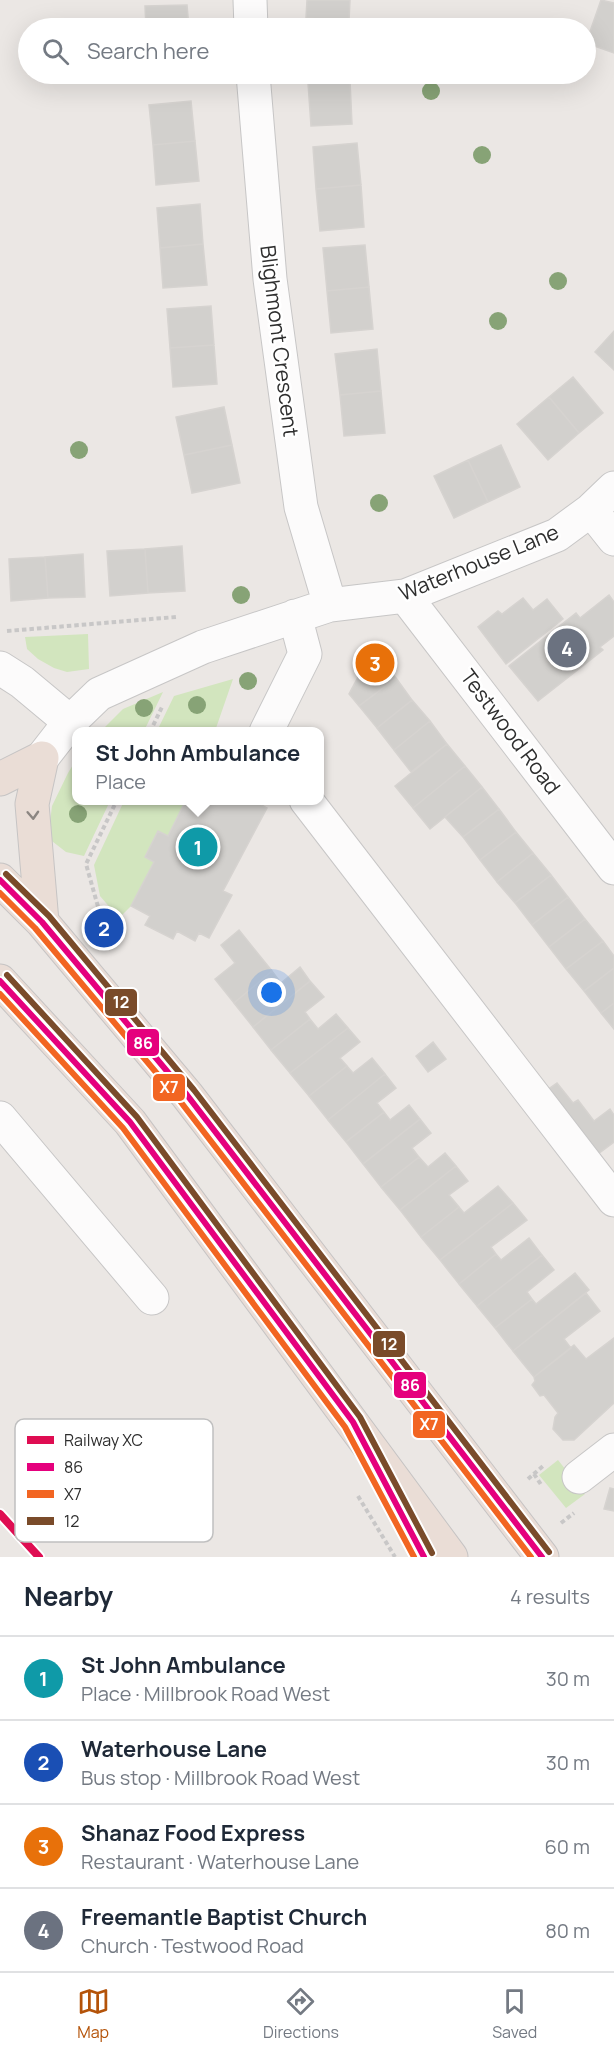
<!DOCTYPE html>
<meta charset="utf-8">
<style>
:root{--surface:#fff;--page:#f6f6f7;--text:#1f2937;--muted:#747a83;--line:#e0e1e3;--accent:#b45309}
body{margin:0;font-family:Manrope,sans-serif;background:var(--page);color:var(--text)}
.you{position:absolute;left:272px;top:993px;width:21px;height:21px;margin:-15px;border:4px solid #fff;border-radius:50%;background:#1a73e8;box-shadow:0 0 0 9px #1a73e833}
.badge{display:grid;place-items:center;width:39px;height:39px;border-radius:50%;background:var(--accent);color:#fff;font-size:20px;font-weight:700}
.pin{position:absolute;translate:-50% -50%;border:3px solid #fff;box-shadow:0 2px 6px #0006}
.popup{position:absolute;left:72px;top:727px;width:252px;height:78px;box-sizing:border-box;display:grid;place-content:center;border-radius:12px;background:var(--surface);filter:drop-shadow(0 2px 4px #0005);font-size:20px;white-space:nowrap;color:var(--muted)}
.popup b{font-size:22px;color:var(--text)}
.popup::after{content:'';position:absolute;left:50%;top:100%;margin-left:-12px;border:12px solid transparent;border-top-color:var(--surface)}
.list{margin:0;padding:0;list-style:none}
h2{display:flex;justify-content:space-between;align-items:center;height:78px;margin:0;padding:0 24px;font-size:26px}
h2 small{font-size:20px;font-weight:400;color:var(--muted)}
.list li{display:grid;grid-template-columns:39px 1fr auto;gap:18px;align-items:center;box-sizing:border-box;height:84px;padding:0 24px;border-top:2px solid var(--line)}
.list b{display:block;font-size:22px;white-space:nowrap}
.list p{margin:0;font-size:20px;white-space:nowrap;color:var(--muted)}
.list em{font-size:20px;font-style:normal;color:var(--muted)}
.icon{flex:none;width:33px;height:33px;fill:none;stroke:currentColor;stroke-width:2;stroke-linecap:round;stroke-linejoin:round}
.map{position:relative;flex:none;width:614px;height:1557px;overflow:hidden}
.search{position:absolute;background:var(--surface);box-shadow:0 6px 24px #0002;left:18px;right:18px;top:18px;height:66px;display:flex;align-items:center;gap:15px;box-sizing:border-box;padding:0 21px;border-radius:33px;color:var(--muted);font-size:22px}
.sheet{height:414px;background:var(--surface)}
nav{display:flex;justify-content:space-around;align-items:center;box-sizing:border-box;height:84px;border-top:2px solid var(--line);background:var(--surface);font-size:16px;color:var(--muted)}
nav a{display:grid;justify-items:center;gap:3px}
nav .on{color:var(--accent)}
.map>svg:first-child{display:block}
.green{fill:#d2e5be}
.building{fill:#d2d0cd;stroke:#d6d3d0;stroke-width:1.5}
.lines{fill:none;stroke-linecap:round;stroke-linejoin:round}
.minor-casing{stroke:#c7c6c6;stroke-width:35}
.highway-casing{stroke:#c6c4c4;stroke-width:35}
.path{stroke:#c8c7c7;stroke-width:4;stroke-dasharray:4.5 3;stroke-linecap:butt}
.minor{stroke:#fcfbfb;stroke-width:33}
.highway{stroke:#eaddd6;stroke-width:33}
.bus-1-casing{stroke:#fff;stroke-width:10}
.bus-2-casing{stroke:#fff;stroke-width:10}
.bus-3-casing{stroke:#fff;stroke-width:10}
.bus-1{stroke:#e5007d;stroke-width:6}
.bus-2{stroke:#f26522;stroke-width:6}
.bus-3{stroke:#7a4b2a;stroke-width:6}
.rail-1-casing{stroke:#fff;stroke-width:12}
.rail-1{stroke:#df0d52;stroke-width:8}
.tree{fill:#87a376}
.oneway{stroke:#8c8682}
.labels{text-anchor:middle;stroke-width:5;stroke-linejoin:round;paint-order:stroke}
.street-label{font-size:21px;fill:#2e2e2e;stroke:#fff}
.key{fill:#fff;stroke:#c0c0c0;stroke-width:1.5}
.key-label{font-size:16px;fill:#2e2e2e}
.line-badge{stroke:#fff;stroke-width:2}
.badge-label{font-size:16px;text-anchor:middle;font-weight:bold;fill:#fff}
</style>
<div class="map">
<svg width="614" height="1557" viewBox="0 0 614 1557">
<rect width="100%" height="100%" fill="#ebe7e4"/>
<path class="green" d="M88,634l1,35 -22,3 -13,-4 -16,-9 -11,-10 -2,-12z
M233,679l-18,52h-58l17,-35z
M163,692l-19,39h-43l22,-22z
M76,760v40l34,1 -26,55 -18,-4 -18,-14 4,-32 16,-33z
M124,801h62l-18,35 -10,-4 -13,25 9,5 -23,44 -12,12 -19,-22 -6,-31z
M558,1460l27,34 -19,14 -27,-33z"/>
<path class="building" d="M307,0h43l-1,21 -43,-3z
M601,0l13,3v50l-28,-10z
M187,5l2,23h-43l-1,-22z
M148,74h43v7l-42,2z
M308,74h42v7l-42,2z
M350,81l2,43 -41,2 -3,-43z
M191,101l4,40 -42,4 -4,-40z
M195,141l4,40 -43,4 -3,-40z
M357,143l4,42 -45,4 -3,-42z
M361,185l3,42 -44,4 -4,-42z
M200,204l3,40 -43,4 -3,-40z
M203,244l4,41 -44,3 -3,-40z
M365,245l4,42 -42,4 -4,-43z
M369,287l4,42 -42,4 -4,-42z
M211,306l3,39 -44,3 -3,-39z
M614,331v39l-19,-18z
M214,345l3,39 -44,3 -3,-39z
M377,349l4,42 -41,4 -5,-41z
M573,377l30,36 -24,20 -30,-36z
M381,391l4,42 -41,3 -4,-41z
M549,397l30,36 -31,27 -31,-36z
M224,407l8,38 -48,10 -8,-38z
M232,445l8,38 -48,10 -8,-38z
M501,445l19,42 -32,15 -20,-42z
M468,460l20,42 -34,16 -20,-42z
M182,546l3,45 -37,2 -3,-44z
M145,549l3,44 -38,3 -3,-45z
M83,554l2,43 -37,1 -3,-41z
M45,557l3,41 -37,3 -2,-42z
M609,595l5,7v34l-14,11 3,3 -65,51 -29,-35 67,-53 4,5z
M523,598l10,12 14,-11 16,20 -57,45 -28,-37 20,-16 4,3z
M373,649l23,29 -37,28 -10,-12z
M396,678l16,22 -35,28 -18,-22z
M412,700l18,21 -36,29 -17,-22z
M430,721l17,23 -36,28 -17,-22z
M447,744l18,22 -52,42 -18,-22z
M465,766l17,21 -52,42 -17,-21z
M482,787l17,22 -36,28 -18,-20z
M186,800h67l14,8 -44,83 9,4 -23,43 -10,-5 -4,8 -18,-10 -4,8 -28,-14 5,-9 -19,-10 23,-44 -9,-5 13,-26 10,5z
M499,809l17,23 -36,28 -17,-23z
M516,832l17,21 -36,29 -17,-22z
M533,853l18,22 -36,28 -18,-21z
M551,875l17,22 -36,28 -17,-22z
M568,897l17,22 -36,28 -17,-22z
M585,919l18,22 -37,28 -17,-22z
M239,930l33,41 -38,32 -19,-24 20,-16 -14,-18z
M603,941l11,15v12l-30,23 -18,-22z
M300,967l10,14 -57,46 -19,-24 38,-32 9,12z
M614,968v35l-13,10 -17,-22z
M310,981l14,16 -19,15 5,7 -39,31 -18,-23z
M614,1003v26l-13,-16z
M336,1014l12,14 -58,45 -19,-23 39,-31 8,10z
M348,1028l12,14 -20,16 7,8 -38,30 -19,-23z
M433,1042l13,17 -18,13 -12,-16z
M372,1058l13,16 -57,46 -19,-24 38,-30 6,7z
M385,1074l11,14 -19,15 7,9 -38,30 -18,-22z
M557,1083l16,20 5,-3 16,21 16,-12 4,6v27l-24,18 -50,-65z
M409,1105l11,14 -57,45 -17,-22 38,-30 6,8z
M420,1119l11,14 -19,15 7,9 -38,30 -18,-23z
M445,1153l11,13 -56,44 -19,-23 38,-30 9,10z
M456,1166l12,15 -19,14 10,12 -38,30 -21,-27z
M498,1186l15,17 -73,57 -19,-23 38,-30 5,6z
M513,1203l14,17 -36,27 5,7 -37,30 -19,-24z
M529,1238l13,17 -65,51 -18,-22 37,-30 5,6z
M542,1255l12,15 -27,22 5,7 -37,29 -18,-22z
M575,1273l14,17 -76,61 -18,-23 37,-29 4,5z
M586,1293l14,18 -36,28 7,9 -37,29 -21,-26z
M614,1338v65l-40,37h-11l-10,-11 2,-12 3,-4 -14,-18 -4,1 -8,-11 3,-4 -1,-4 40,-32 12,14z
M610,1488l4,1v22l-10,-2z"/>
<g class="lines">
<defs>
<path id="minor" d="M250,0l1,28
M253,74l17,205 31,228 29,98
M591,510l23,29
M405,596l209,272
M0,668l22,14 48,40
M266,732l39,-78 -10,-38
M42,758l28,-36 29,-28 104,-47 127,-42 75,-9 152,-61 34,-25 23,-22
M306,800l308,400
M0,1118l152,180
M579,1477l35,-27"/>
<path id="highway" d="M0,779l42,-21
M0,880l42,42 145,173 355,462
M42,922l-10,-118 10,-46
M0,981l130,141 321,435"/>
</defs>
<use href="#minor" class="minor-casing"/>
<use href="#highway" class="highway-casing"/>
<path class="path" d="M7,631l169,-14
M150,732l13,-27
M104,928l-18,-64 31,-64
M534,1474l8,12
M528,1479l15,-13
M358,1496l37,61
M561,1523l13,-10"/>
<use href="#minor" class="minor"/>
<use href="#highway" class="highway"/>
<defs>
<path id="bus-1" d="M0,880l42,42 145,173 355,462
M0,981l130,141 223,300 71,135"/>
<path id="bus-2" d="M0,893l35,35 145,173 351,456
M0,994l123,134 222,299 69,130"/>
<path id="bus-3" d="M6,874l43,42 145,174 355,462
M7,975l130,142 223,300 72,136"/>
</defs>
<use href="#bus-1" class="bus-1-casing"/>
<use href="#bus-2" class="bus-2-casing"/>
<use href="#bus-3" class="bus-3-casing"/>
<use href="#bus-1" class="bus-1"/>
<use href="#bus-2" class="bus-2"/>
<use href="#bus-3" class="bus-3"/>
<defs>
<path id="rail-1" d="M0,1514l39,43"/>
</defs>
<use href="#rail-1" class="rail-1-casing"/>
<use href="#rail-1" class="rail-1"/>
</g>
<g class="tree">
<circle cx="431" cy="91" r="9"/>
<circle cx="482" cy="155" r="9"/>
<circle cx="558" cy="281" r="9"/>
<circle cx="498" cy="321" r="9"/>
<circle cx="79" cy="450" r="9"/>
<circle cx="379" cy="503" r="9"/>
<circle cx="241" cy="595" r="9"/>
<circle cx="248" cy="681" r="9"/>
<circle cx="197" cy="705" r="9"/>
<circle cx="144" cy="708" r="9"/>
<circle cx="78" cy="814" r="9"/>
</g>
<defs><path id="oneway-chevron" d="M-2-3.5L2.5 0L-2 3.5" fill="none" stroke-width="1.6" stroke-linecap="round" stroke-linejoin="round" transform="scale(1.5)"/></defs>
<use class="oneway" href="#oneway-chevron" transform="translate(33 815) rotate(87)"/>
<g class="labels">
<g class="street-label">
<text transform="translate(279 341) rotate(83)" y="7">Blighmont Crescent</text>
<text transform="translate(479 563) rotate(-22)" y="7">Waterhouse Lane</text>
<text transform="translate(510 732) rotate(53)" y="7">Testwood Road</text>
</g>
</g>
<rect x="15" y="1419" width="198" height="123" rx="9" class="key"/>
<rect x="27" y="1436" width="27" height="8" fill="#df0d52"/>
<rect x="27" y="1463" width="27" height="8" fill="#e5007d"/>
<rect x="27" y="1490" width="27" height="8" fill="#f26522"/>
<rect x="27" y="1517" width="27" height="8" fill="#7a4b2a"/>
<g class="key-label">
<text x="64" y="1446">Railway XC</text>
<text x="64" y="1473">86</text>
<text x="64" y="1500">X7</text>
<text x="64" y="1527">12</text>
</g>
<g class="line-badge">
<rect x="104" y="988" width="34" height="29" rx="6" fill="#7a4b2a"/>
<rect x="126" y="1028" width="34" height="29" rx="6" fill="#e5007d"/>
<rect x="152" y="1073" width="34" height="29" rx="6" fill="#f26522"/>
<rect x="372" y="1330" width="34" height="28" rx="6" fill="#7a4b2a"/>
<rect x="393" y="1371" width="34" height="28" rx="6" fill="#e5007d"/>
<rect x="412" y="1410" width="34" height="29" rx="6" fill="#f26522"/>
</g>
<g class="badge-label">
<text x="121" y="1008">12</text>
<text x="143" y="1049">86</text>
<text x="169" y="1093">X7</text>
<text x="389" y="1350">12</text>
<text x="410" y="1391">86</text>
<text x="429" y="1430">X7</text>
</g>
</svg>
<div class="you"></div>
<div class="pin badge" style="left:198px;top:847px;background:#0f9aa8">1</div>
<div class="popup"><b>St John Ambulance</b>Place</div>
<div class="pin badge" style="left:104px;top:928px;background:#1a4fb4">2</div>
<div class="pin badge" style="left:375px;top:663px;background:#e8710a">3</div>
<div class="pin badge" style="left:567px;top:648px;background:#6b7280">4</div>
<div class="search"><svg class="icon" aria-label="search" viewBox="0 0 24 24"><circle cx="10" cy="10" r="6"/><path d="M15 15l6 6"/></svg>Search here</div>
</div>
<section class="sheet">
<h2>Nearby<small>4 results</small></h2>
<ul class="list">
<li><span class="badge" style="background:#0f9aa8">1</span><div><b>St John Ambulance</b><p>Place · Millbrook Road West</p></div><em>30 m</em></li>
<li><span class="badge" style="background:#1a4fb4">2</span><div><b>Waterhouse Lane</b><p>Bus stop · Millbrook Road West</p></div><em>30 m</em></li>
<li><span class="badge" style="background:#e8710a">3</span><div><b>Shanaz Food Express</b><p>Restaurant · Waterhouse Lane</p></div><em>60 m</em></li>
<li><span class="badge" style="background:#6b7280">4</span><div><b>Freemantle Baptist Church</b><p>Church · Testwood Road</p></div><em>80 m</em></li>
</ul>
</section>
<nav>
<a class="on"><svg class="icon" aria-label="map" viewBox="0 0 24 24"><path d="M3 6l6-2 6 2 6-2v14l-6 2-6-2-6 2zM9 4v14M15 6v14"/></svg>Map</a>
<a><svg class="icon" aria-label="directions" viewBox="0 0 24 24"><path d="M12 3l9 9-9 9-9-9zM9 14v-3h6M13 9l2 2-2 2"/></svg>Directions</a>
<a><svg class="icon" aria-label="saved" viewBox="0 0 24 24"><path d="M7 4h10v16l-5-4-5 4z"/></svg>Saved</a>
</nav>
